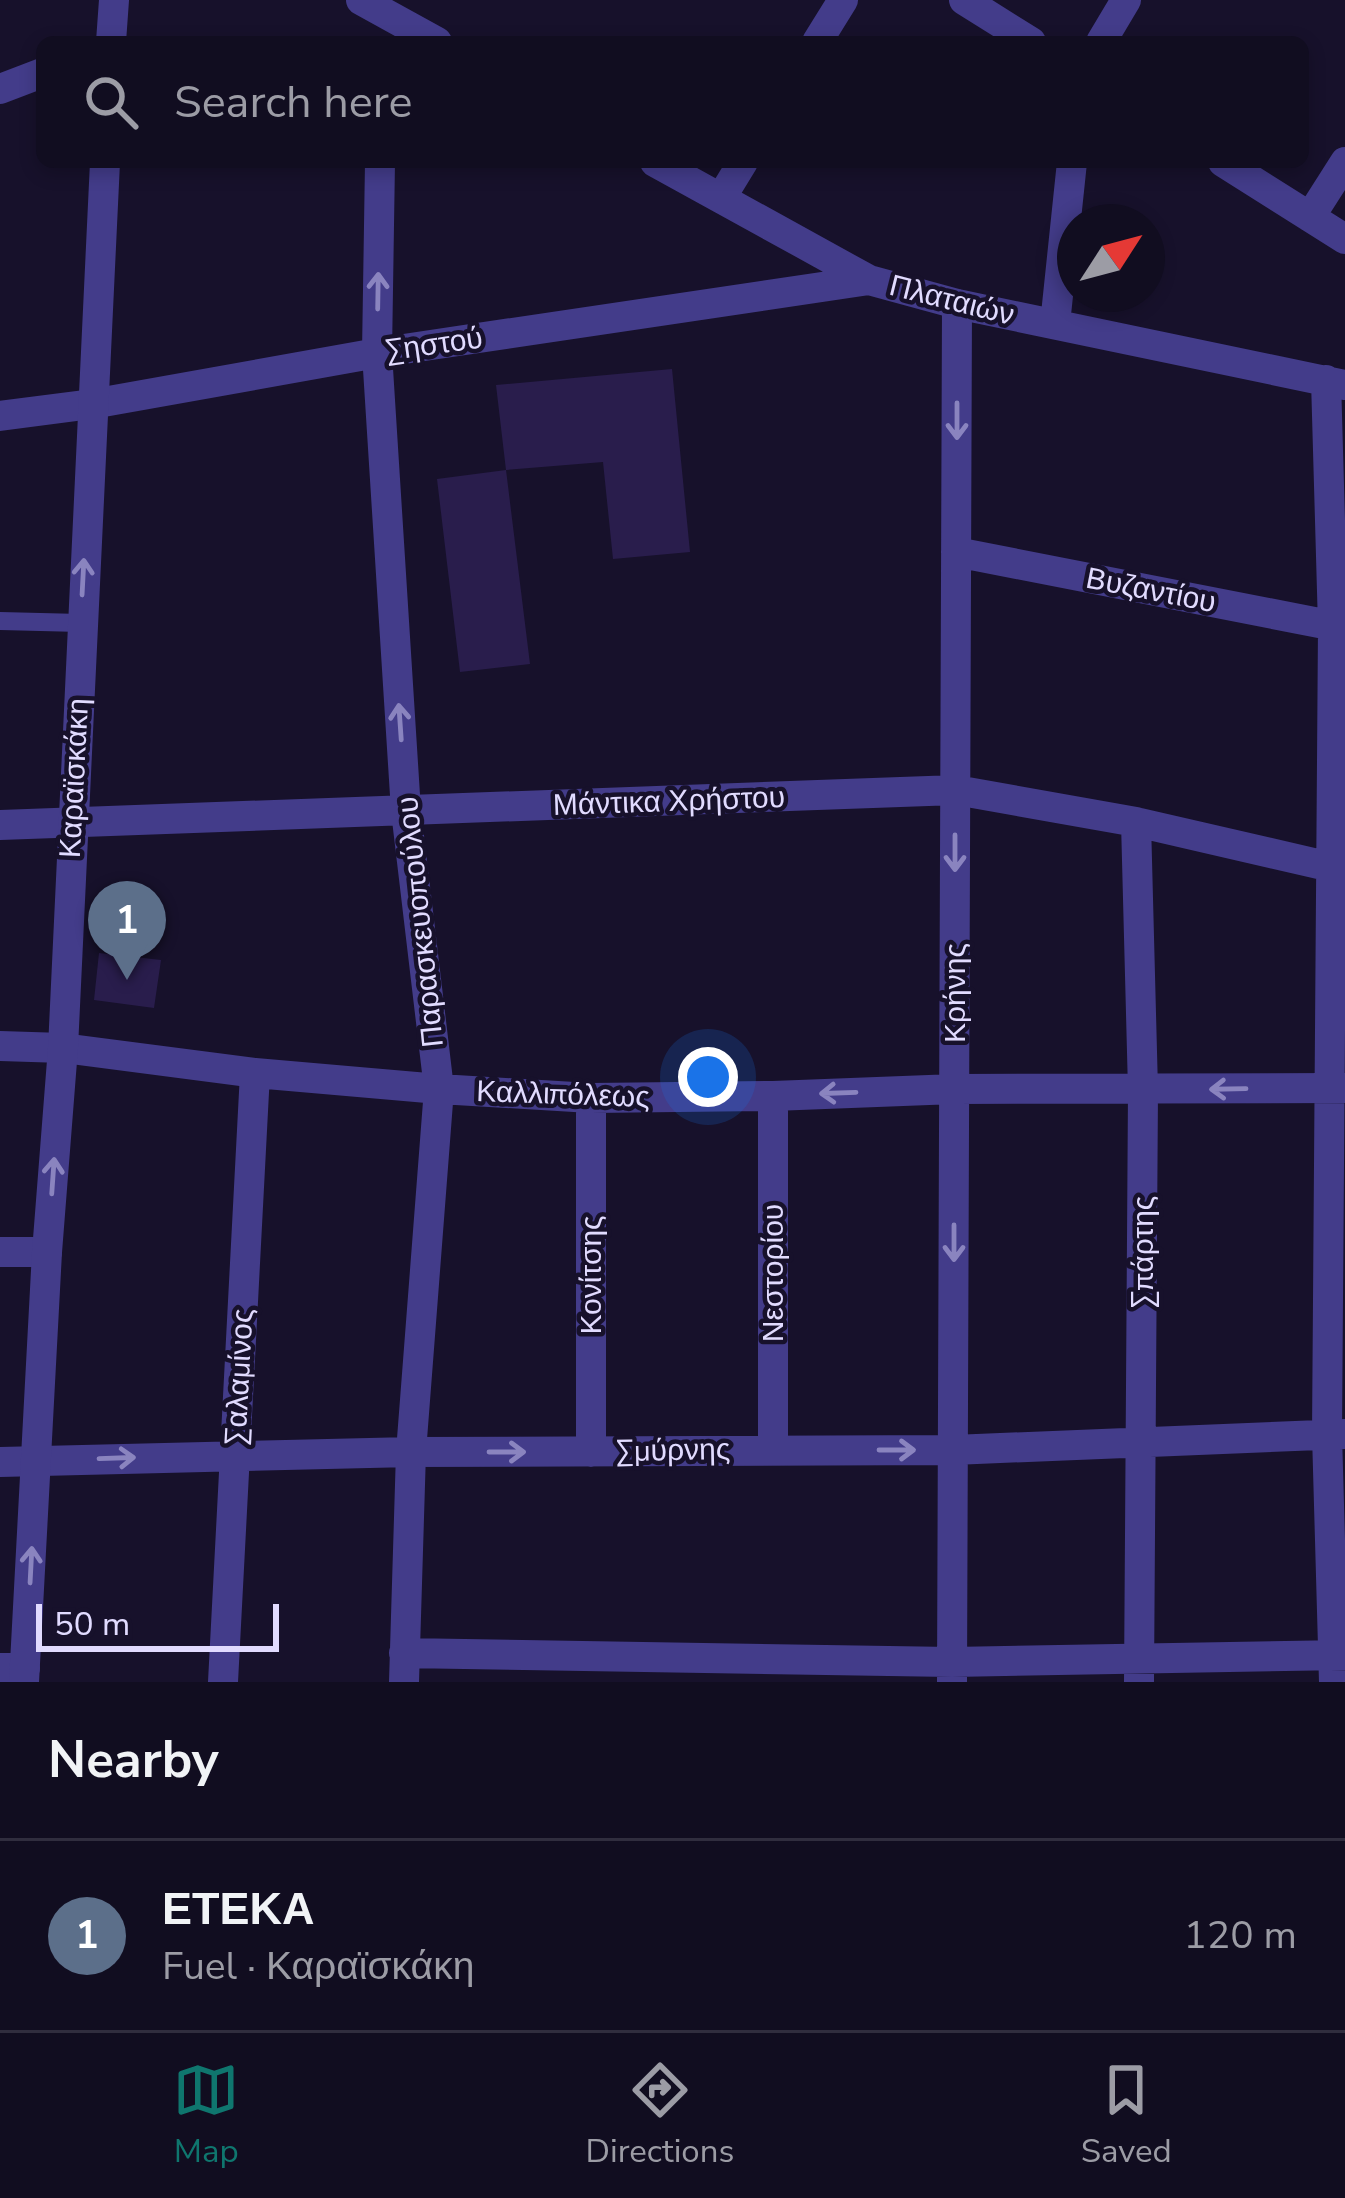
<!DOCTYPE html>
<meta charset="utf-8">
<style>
:root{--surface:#110d20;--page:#1e1b2d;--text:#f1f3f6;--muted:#9c9ca5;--line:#302d3e;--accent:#0f766e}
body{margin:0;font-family:"Nunito Sans",sans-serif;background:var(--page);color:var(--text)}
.compass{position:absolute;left:1057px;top:204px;width:108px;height:108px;border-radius:50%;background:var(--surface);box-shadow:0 6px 18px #0003;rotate:54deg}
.scale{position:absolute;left:36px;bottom:30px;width:243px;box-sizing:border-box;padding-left:12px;border:6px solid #e1dbff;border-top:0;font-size:33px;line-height:42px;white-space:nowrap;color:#e1dbff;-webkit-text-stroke:9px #17112b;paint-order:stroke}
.you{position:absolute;left:708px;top:1077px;width:42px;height:42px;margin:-30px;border:9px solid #fff;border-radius:50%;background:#1a73e8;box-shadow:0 0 0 18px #1a73e833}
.badge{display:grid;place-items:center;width:78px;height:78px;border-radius:50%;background:var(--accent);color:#fff;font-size:39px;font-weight:700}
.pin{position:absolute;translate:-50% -99px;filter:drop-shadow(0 3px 6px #0008)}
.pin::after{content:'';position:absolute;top:63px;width:42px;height:36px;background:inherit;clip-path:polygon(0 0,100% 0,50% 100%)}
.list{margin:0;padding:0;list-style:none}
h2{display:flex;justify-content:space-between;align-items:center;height:156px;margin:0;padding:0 48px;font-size:51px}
h2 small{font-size:39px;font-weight:400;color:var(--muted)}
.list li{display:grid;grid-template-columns:78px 1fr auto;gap:36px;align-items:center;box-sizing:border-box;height:192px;padding:0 48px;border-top:3px solid var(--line)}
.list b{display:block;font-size:45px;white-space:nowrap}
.list p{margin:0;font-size:39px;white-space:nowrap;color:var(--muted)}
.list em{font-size:39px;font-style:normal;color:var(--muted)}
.icon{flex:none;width:66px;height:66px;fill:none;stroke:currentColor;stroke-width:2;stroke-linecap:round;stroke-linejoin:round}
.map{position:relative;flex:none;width:1345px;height:1682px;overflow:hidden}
.search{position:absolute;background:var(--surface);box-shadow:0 6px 18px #0003;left:36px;right:36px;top:36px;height:132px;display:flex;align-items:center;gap:30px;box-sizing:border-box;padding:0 42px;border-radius:18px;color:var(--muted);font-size:45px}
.sheet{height:348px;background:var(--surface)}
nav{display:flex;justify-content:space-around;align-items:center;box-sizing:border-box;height:168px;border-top:3px solid var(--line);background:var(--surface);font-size:33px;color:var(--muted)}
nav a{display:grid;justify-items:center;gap:6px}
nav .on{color:var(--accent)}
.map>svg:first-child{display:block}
.building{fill:#291d4c}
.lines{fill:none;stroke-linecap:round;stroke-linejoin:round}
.service{stroke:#433c8a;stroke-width:18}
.minor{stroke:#433c8a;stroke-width:30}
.tertiary{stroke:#433c8a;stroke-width:30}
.oneway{stroke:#8a84bf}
.labels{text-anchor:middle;stroke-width:9;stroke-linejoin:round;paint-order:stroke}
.street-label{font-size:30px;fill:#e1dbff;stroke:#17112b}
</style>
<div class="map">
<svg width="1345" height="1682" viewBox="0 0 1345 1682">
<rect width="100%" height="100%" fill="#17112b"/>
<path class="building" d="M672,369l18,183 -77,7 -10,-97 -97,8 -10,-85z
M506,470l24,194 -70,8 -23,-193z
M99,953l62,7 -7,48 -60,-8z"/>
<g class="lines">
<path class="service" d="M0,621l81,2"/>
<path class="minor" d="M361,0l76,42
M964,0l67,42
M817,42l26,-42
M1101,42l25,-42
M0,89l42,-16
M380,162l-3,191 29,458 33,278 -28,363 -7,230
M655,162l214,118 88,24 388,81
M1223,162l122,77
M721,198l22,-36
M1310,217l35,-55
M1055,324l17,-162
M1326,380l7,246 -6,808 7,248
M0,416l92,-12 285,-51 492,-73
M956,552l389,76
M1136,822l7,268 -4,592
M0,825l956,-35 180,32 195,45
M0,1046l63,2 192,25 184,16 152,9 182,-2 182,-7 390,-1
M0,1252h47
M773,1449v-353
M591,1452v-354
M0,1462l411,-10 542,-2 392,-16
M404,1653l548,9 393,-7
M0,1668h25
M223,1682l32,-609
M952,1682l5,-1378"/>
<path class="tertiary" d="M111,42l3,-42
M24,1682l23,-430 16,-204 42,-886"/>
</g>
<defs><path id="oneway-shaft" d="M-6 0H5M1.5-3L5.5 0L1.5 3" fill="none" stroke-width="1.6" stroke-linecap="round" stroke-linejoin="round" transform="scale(3)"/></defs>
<g class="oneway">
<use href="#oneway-shaft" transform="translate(378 291) rotate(-89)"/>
<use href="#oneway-shaft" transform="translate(957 421) rotate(90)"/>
<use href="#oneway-shaft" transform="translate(83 577) rotate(-87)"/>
<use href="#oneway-shaft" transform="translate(400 722) rotate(-94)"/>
<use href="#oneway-shaft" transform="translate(955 853) rotate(90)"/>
<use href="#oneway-shaft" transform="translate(1228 1089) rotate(179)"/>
<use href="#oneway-shaft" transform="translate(838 1093) rotate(178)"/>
<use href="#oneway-shaft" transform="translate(53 1176) rotate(-86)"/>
<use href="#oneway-shaft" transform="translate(954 1243) rotate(90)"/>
<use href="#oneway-shaft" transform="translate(897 1450)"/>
<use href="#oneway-shaft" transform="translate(507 1452)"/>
<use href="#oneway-shaft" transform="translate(117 1458) rotate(-2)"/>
<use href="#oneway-shaft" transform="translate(31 1565) rotate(-87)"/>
</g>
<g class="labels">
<g class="street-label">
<text transform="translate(952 300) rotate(14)" y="10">Πλαταιών</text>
<text transform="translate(434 344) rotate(-8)" y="10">Σηστού</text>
<text transform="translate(1151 590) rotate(11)" y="10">Βυζαντίου</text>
<text transform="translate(74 778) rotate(-87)" y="10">Καραϊσκάκη</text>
<text transform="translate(669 801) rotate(-2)" y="10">Μάντικα Χρήστου</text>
<text transform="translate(420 922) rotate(-96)" y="10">Παρασκευοπούλου</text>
<text transform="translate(955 993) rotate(-90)" y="10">Κρήνης</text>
<text transform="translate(563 1094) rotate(2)" y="10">Καλλιπόλεως</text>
<text transform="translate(1143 1252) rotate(-90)" y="10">Σπάρτης</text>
<text transform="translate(773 1273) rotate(-90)" y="10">Νεστορίου</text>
<text transform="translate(591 1275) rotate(-90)" y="10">Κονίτσης</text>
<text transform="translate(239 1377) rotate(-87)" y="10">Σαλαμίνος</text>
<text transform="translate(673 1450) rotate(-1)" y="10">Σμύρνης</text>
</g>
</g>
</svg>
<svg class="compass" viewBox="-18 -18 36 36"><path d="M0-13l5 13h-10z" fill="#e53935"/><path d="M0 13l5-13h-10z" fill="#9c9ca5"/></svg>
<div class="scale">50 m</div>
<div class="you"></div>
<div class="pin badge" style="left:127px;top:980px;background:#5c6f8a">1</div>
<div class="search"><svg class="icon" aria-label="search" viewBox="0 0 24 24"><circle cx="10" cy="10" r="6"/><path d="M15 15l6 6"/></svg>Search here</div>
</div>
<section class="sheet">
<h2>Nearby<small></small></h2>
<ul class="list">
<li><span class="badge" style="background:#5c6f8a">1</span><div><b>ΕΤΕΚΑ</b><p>Fuel · Καραϊσκάκη</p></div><em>120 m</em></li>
</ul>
</section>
<nav>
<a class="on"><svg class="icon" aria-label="map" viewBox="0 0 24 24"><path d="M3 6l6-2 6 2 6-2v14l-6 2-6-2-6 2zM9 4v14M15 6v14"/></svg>Map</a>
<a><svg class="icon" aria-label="directions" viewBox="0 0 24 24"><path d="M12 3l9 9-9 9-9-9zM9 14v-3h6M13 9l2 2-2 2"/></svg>Directions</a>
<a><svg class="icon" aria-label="saved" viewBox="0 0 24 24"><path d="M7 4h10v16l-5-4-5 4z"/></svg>Saved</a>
</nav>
